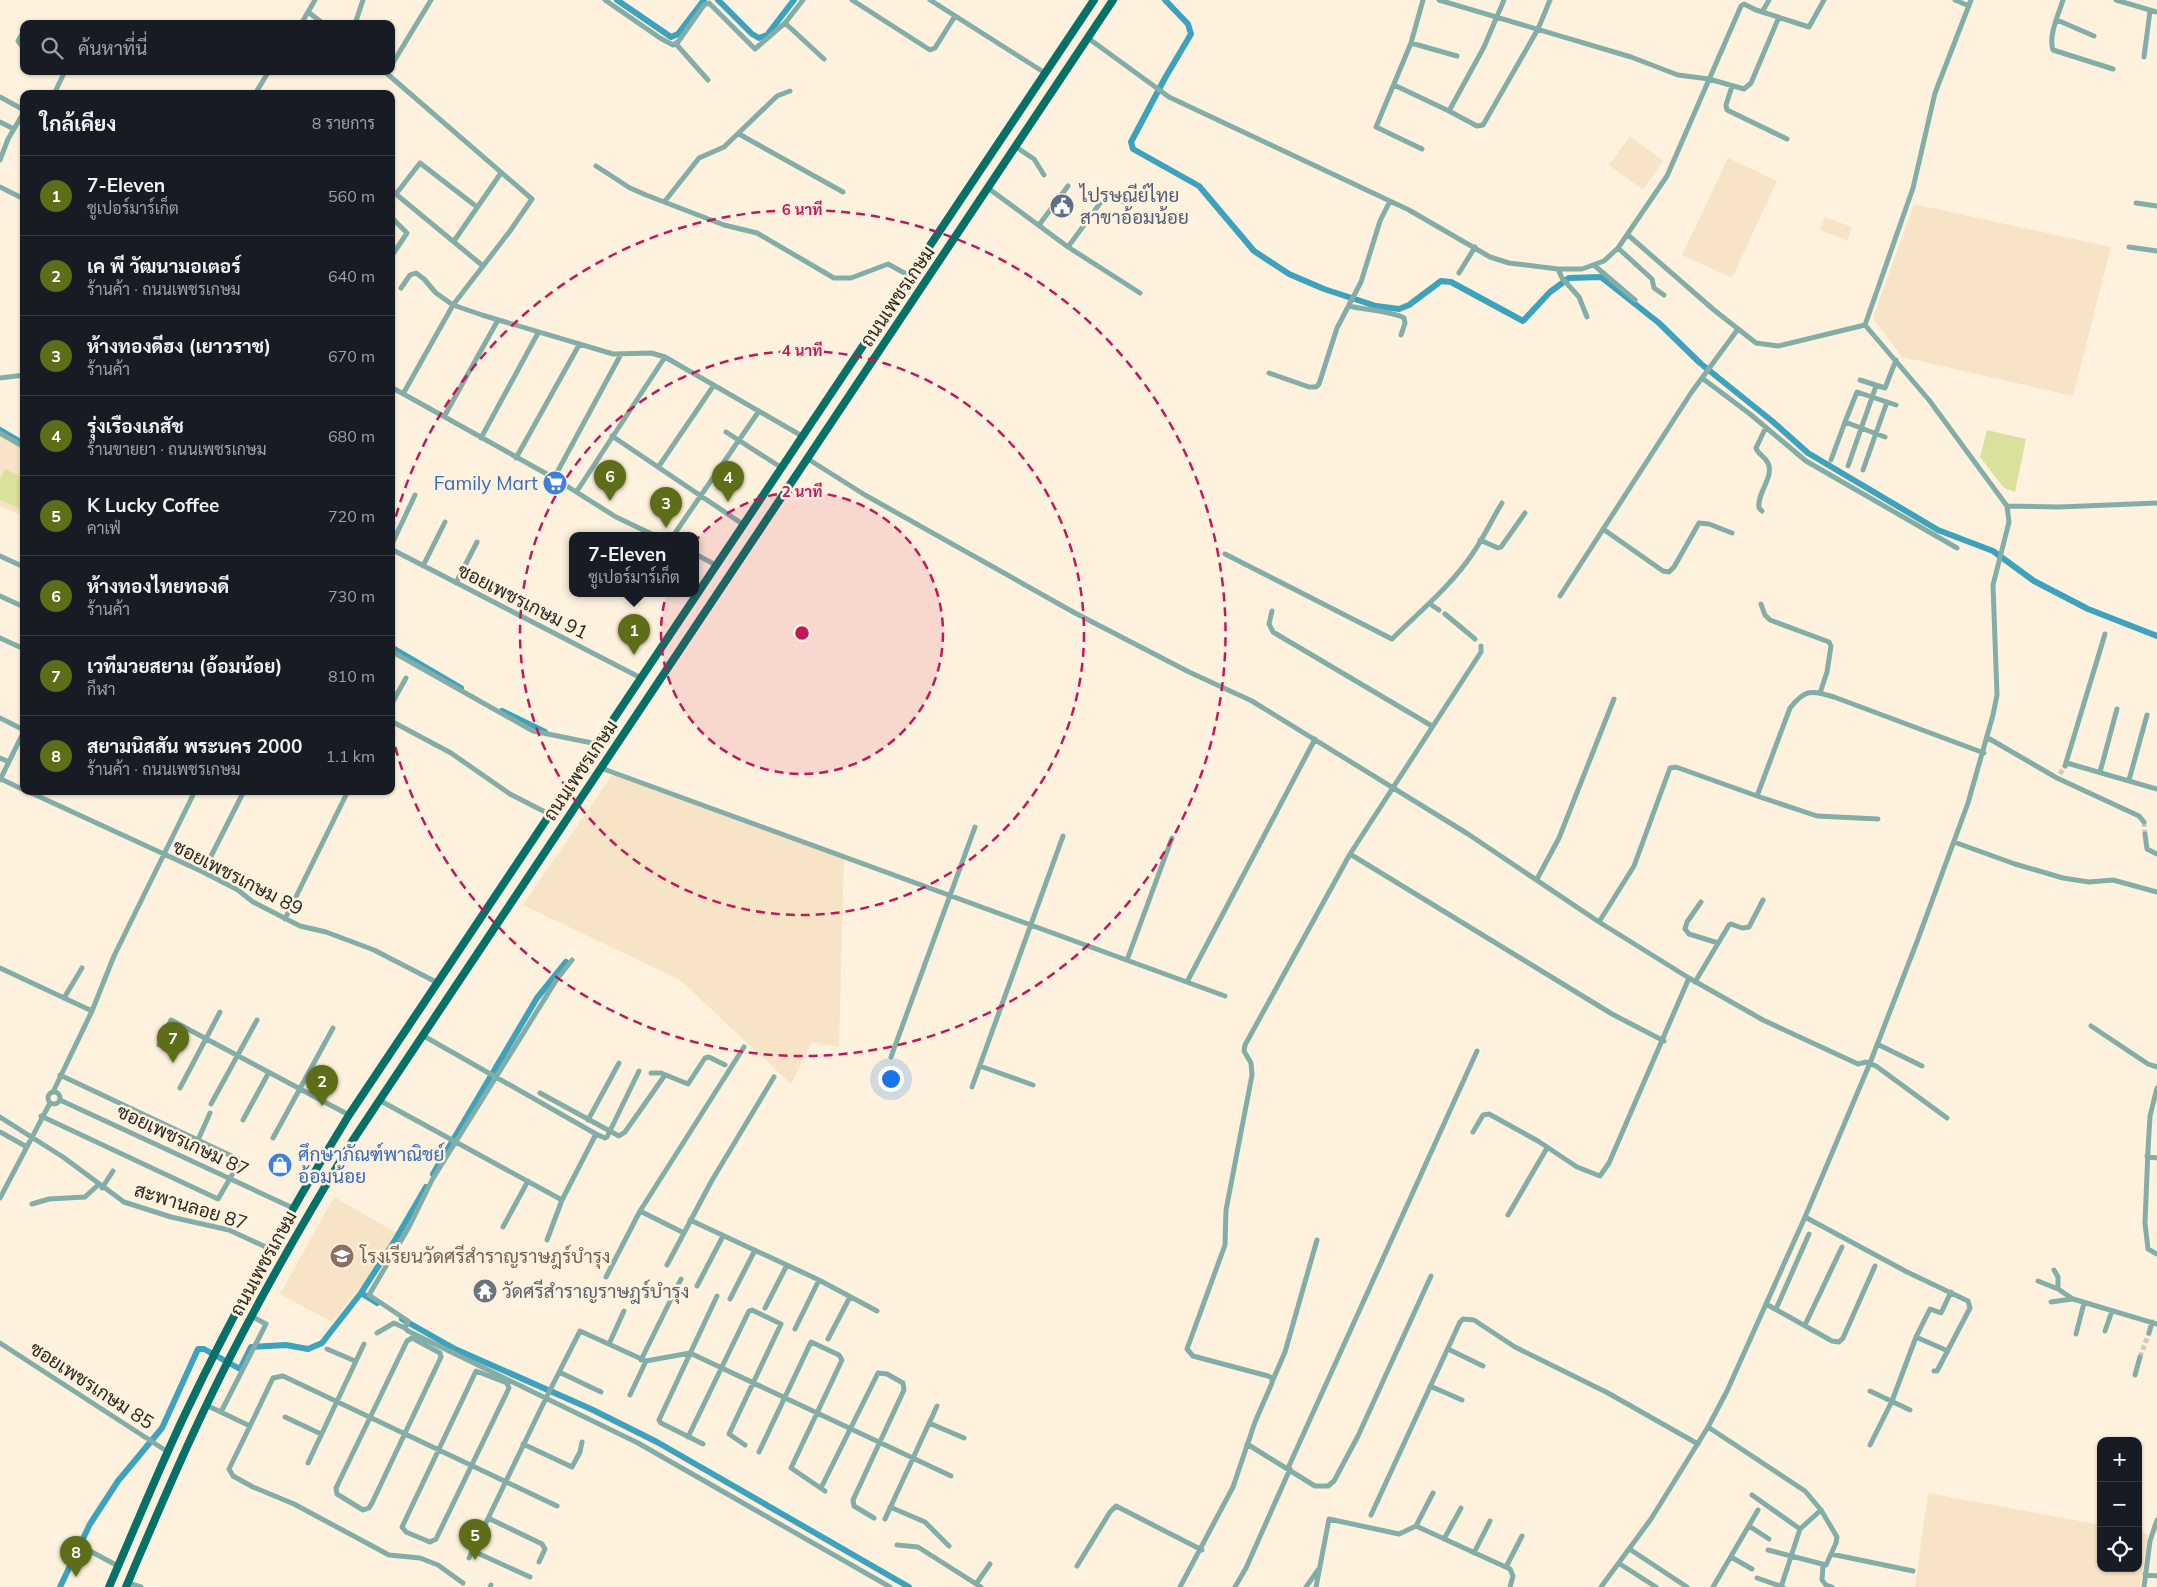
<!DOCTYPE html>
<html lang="th">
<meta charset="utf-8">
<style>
:root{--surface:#171b24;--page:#242831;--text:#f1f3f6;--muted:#9ea1a6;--line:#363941;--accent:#5e6d18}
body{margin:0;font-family:Mulish,Sarabun,sans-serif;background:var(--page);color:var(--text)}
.controls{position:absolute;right:15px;bottom:15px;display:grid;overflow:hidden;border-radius:10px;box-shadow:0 1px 4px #0004}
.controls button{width:45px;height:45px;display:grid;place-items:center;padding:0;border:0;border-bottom:1px solid var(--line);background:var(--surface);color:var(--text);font:25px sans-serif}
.you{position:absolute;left:890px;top:1078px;width:18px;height:18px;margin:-12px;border:4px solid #fff;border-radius:50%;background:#1a73e8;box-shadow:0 0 0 8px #1a73e833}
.badge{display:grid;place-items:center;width:32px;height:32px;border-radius:50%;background:var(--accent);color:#fff;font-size:16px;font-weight:700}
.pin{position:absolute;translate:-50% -41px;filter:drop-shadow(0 1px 2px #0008)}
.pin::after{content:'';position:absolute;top:26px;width:18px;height:15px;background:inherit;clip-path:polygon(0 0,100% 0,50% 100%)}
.popup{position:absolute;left:569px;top:532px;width:130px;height:65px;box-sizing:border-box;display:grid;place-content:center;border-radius:10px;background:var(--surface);filter:drop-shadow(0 1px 4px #0005);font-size:16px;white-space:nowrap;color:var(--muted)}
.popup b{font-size:19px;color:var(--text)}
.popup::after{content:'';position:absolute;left:50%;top:100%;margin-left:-10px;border:10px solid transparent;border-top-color:var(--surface)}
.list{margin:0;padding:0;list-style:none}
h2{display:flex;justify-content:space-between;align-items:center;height:65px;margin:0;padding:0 20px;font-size:21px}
h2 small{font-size:16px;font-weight:400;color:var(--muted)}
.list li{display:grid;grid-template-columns:32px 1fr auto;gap:15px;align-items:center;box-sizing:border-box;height:80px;padding:0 20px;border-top:1px solid var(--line)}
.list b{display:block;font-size:19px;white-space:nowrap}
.list p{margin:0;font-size:16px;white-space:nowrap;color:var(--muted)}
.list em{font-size:16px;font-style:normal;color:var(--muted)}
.icon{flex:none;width:28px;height:28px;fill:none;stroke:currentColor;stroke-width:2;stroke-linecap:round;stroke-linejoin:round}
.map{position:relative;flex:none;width:2157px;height:1587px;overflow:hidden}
.search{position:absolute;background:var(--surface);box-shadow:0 1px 4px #0004;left:20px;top:20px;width:375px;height:55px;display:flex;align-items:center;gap:12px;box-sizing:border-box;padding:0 18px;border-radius:10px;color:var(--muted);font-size:19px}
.panel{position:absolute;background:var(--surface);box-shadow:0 1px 4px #0004;left:20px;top:90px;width:375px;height:705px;border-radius:10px}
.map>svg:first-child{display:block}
.built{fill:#f7e4c6}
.green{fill:#dae19d}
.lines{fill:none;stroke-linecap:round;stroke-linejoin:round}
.canal{stroke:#3ca2be;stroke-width:6}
.minor-tunnel{stroke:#d4cab9;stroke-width:5;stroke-dasharray:5 2.5;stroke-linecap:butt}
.minor{stroke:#83ada7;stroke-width:5}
.primary{stroke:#057168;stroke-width:8}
.ring{fill:none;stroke:#c2185b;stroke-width:2.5;stroke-dasharray:9 6}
.labels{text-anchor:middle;stroke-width:5;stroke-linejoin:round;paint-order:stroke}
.service-label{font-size:19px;fill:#4e5e75;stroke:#fef2df;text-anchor:start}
.street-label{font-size:19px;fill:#2e2920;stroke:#fef2df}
.shop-label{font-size:19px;fill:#366cbe;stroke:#fef2df;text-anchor:end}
.education-label{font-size:19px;fill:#785e54;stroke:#fef2df;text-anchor:start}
.worship-label{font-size:19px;fill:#5b616d;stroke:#fef2df;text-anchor:start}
.centre{fill:#c2185b;stroke:#fef2df;stroke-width:2.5}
.ring-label{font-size:15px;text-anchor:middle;font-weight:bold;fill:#c2185b;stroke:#fef2df;stroke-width:5;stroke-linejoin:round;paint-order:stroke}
</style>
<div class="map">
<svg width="2157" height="1587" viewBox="0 0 2157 1587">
<rect width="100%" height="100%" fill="#fef2df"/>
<path class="built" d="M1630,136l33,25 -20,29 -34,-25z
M1728,158l49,23 -45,97 -50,-23z
M1914,204l197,43 -38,149 -171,-39 -29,-39z
M1825,217l27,10 -5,14 -27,-11z
M0,434l24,14v69l-24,-11z
M614,772l230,82 -5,193 -27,-5 -21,42 -111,-104 -157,-75z
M334,1197l63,36 -30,46 -35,43 -52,-28z
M1928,1493l173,32v43h37v-36l10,2 -8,53h-225z"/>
<path class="green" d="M1987,430l39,9 -11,53 -11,-4 -24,-31z
M5,469l19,9v33l-24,-11v-21z"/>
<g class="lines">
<path class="canal" d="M617,0l54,37 7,-3 26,-34
M718,0l34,34 7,4 8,-3 27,-35
M1165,0l23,24 3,10 -26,44 -34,64 2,7 66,37 55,65 35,23 35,15 52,17 23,3 10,-4 32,-24 10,1 72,39 27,-29 19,-14 32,-1 58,46 41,40 72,58 36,32 130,77 55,21 41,30 54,28 69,27
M0,430l24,14
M391,647l70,41
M502,711l43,21
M433,1174l104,-176 29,-36
M361,1293l16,10
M402,1319l53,30 136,60 66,33 252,145
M60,1587l30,-63 28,-43 44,-53 36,-79h6l36,20 11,-22 35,-2 22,4 14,-6 39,-50 33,-51 32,-55"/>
<path class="minor-tunnel" d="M2060,774l5,-8
M2144,822l1,12
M2140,1357l9,-24"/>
<path class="minor" d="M605,0l55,38 13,7 5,-3 26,-37 5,-2 46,46 30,-26 18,-23
M852,0l78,50 5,-2 20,-32
M930,0l115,73
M1439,0l192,57 47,18 31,4 35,10 7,-6 28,-66
M1955,0l14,6
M2063,0c-4,13 -15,36 -10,50l60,19
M2116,0l41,12
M308,12l16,12
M1762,12l7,-12
M2057,20l37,16
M785,23l39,36
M301,24l14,-24
M355,24l8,-24
M24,31l-6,10 6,8
M1088,38l81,59 240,113 81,47 19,6 49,6h24l22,-8 14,-13 49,-72 74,-170 3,-2 12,6 53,17 15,-27
M1411,43l46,13
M676,44l32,36
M2144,57l6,-46
M391,66l40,-66
M384,71l148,128 -22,32 -57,74 -50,89
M1394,85l55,26 35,-64 20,-47
M1732,86l-6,19 1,5 60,29
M54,94l11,-23
M255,94l14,-23
M0,97l24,13
M1449,111l28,15 6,-1 55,-96 12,-29
M0,122l14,7
M739,134l104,58
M1016,147l18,12 10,16
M1422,149l-46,-22 35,-84 12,-43
M0,160l8,-21 16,-27
M596,166l34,22 16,7 78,30 33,8 77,45h17l37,-14 22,12
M0,187l24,12
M988,188l80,59 72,46
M391,190l92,76
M396,194l24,-31 57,44
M665,201l34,-43 25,-11 53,-51 13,-5
M2136,203l21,3
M391,217l16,16 -16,24
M1039,225l29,-39
M1628,235l86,75 42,33 22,3 87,-21 48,-137 22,-95 36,-93
M454,241l47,-68
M1068,247l38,-52h4l16,8
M2129,247l28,4
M1618,248l34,31 2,9 10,7
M1595,266l40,34
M1558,269l4,9 17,19 8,20
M1459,273l16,-26
M401,288l9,-13 6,-2 8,6 12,14 17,12 29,10 131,39 38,-1 14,4 137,79
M1349,306c16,4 42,5 55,12l1,5 -4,12
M1269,373l40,14h7l3,-3 18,-56 24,-46 19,-61 10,-20
M0,378l24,-3
M1702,378l48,36 56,47 151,87
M1860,380l25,8 11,-28
M391,387l163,91 62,39 40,19
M445,415l53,-95
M726,432l56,36
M0,433l24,14
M612,436l132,89
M1885,437l-40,-15 12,-30 39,13
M481,438l57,-105
M516,458l63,-113
M808,459l57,36 210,118 114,59 63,29 216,133 131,88 90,56 74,42 95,44 8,-2 10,4 71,52
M1831,460l14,-38
M659,466l55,-81
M1848,466l28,-80
M1863,470l24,-68
M554,478l66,-122
M577,491l88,-134
M2007,506l52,1 98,-4
M1762,511l-3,-3c-2,-15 13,-28 10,-42 -2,-9 -11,-11 -13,-18l10,-21
M1603,529l60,42 6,1 5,-5 25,-44 10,1 23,9
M673,536l86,-125
M1480,540l18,8 3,-1 24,-34
M391,546l24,-51
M391,549l250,129
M695,554l21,11
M1225,554l167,85c28,-28 59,-53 81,-86 11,-16 19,-34 29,-50
M0,556l24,11
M423,566l22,-44
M456,583l21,-41
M0,596l24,11
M1560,596l131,-203 47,-64
M1430,604l9,6
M1761,604l4,11 5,5 59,22 2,4 -4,26 -7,21
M1272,611l-3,13 4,8 159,94
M1445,614l30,25
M0,638l24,11
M391,651l142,80 64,13
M391,705l15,-27
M0,718l24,12
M391,721l60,32 59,41 41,21
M1988,738l69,40 82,38 5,6
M0,758l9,4
M2067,763l90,26
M2065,766l40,-132
M601,768l624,228
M2100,772l17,-63
M1,779l23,11
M0,780l24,-49
M2129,780l18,-65
M27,791l176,81 35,18 15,12 47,24 26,6 48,18 64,33
M1757,796l60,20 61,3
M2145,834l2,15 10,5
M1954,842l61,22 48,14 26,4 24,-2 44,12
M1350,854l262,160 52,27
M203,872l41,-81
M1537,879l22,-41 55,-139
M1701,902l-14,20 -2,7 4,5 29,9
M285,919l63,-128
M1599,922l35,-56 36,-98 6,-1 81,29 33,-88c15,-19 21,-18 44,-11l150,56
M572,960l-15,19 -125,201 -23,47 -40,68 39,26 -3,7 3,3 230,112 252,144
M1127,960l45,-122
M0,968l92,43
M1187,982l128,-243
M1695,982l34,-57 2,-1 11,4 7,-1 14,-27
M64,998l18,-30
M2091,1026l57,38 9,3
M422,1035l174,99
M1877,1044l45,22
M159,1045l12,-25 178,95
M891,1057l84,-230
M980,1066l53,19
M651,1073h10l27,11 17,-26 4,-1 16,8
M972,1087l91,-251
M180,1088l40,-76
M2157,1088l-7,28 -2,34 -3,73 3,26 9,5
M48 1098a6 6 0 1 1 12 0a6 6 0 1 1-12 0Z
M53,1092l39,-81 22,-55 81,-165
M540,1093l79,43 6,-4 40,-57
M60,1100l233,108
M379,1100l183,100
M211,1104l46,-84
M41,1116l177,83 21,-36 -1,-4 -178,-84
M0,1117l63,40 61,45 47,15 58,13 41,19
M243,1120l26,-48
M588,1120l31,-57
M0,1132l27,15
M1473,1132l10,-17 6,-1 49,27 39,26 23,9 9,-13 80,-185
M273,1138l60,-110
M198,1140l12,-27
M2147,1156l10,2
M102,1188l11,-17
M0,1198l50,-95
M32,1204l17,-5 36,-2 13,-12
M640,1211l44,22
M1508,1215l39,-67
M1805,1217l102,55 61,29 2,7 -33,63h-3
M690,1220l129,60 58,31
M503,1227l25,-46
M547,1240l15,-40 34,-66 9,4 2,-1 32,-66
M667,1265l44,-83 63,-105
M2054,1270l4,7v12
M606,1277l34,-66 104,-164
M2038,1281l20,8 15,10 84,25
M697,1286l26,-50
M730,1299l25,-49
M2051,1302l21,-3
M1766,1304l66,37 7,1 4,-4 32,-72
M765,1308l22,-43
M1776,1309l33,-75
M1805,1325l37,-78
M795,1329l24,-49
M2105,1331l7,-20
M377,1333l17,-10 11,5
M2149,1333l3,-11
M2076,1334l8,-31
M1916,1337l14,-28 11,4 10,-21
M412,1338l28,15 1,4 -69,146 -3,5 -6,2 -26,-16 -1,-6 71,-147z
M828,1339l22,-42
M0,1343l168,109
M609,1344l15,-33
M327,1349l28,12
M1448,1349l35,17
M641,1360l40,-81
M476,1371l31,12 2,5 -73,151 -6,3 -24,-10 -4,-5z
M559,1372l42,20
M2135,1375l5,-18
M1272,1382l13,-30 32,-112
M1430,1386l32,14
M1870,1391l40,19
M630,1395l16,-34
M206,1405l44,21 23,-48 10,-2 274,130
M221,1412l45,-88 -15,-8
M285,1417l36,17
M929,1423l35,15
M250,1426l-21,43 4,7 20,11 41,17 82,44 13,7 31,3 18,7 25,18
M1708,1427l97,64 16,19 16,27 -1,6 -10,22 -58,-15
M688,1437l61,-126 3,-1 29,14 -52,110 16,11
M523,1444l49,23 8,-15 2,-10
M703,1444l-42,-21 -2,-3 58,-124
M1247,1444l68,42h13l6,-5 24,-45 73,-160
M1870,1445l22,-44 24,-64 32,14
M759,1452l52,-110 28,13 3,5 -51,108 34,23
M308,1463l56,-119
M1288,1468l189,-417
M821,1488l57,-115 9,1 16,9 1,7 -51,110 1,6 20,12
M1752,1495l48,34
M890,1507l35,15 24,24
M1371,1515l89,-193 3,-3 11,1 41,27 93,46 90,51
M488,1518l54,26 3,5 -6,13
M885,1519l52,-113
M1416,1526l17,-33
M1749,1526l20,13
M1444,1539l17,-31
M77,1544l41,22
M897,1545l21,2 63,40
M1631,1550l56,37
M473,1551l57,26
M1474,1553l16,-32
M1831,1554l82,17
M1731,1557l21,12
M469,1558l77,-160 34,-67 66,30 44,-8 261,123
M1620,1564l36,23
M1077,1566l33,-54 6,-6 86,44
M1823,1566l-1,14 4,5 6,2
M1506,1567l16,-31
M2145,1574l12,2
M1757,1578l26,9
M128,1583l13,4
M976,1584l14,-20
M490,1587l1,-2
M1180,1587l53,-100 22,-65 17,-39v-5l-4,-2 -75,-20 -6,-7 38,-104 1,-35 26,-135 -1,-12 -7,-12 1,-6 105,-191 131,-202v-6
M1235,1587l11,-19 44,-99
M1306,1587l12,-17
M1316,1587l13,-68 70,15 17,-8 94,43 3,7 -3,11
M1601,1587l50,-68 57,-92 19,-36 78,-174 65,-154 48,-124 50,-136 25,-88 4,-20 -4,-110 16,-63 -2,-16 -78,-106 -64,-75
M1713,1587l45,-77
M1781,1587l19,-58 21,-19
M2144,1587l6,-46 7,-21"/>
<path class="primary" d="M109,1587c26,-59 50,-119 78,-177 48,-101 103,-199 162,-295l745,-1115
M126,1587c26,-61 51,-121 80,-181 43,-91 94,-179 147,-266l760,-1140"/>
</g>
<circle cx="802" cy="633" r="141" fill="#c2185b" fill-opacity=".12"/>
<g class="ring">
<circle cx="802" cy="633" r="141"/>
<circle cx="802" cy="633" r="282"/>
<path d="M392 531A423 423 0 1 1 392 735"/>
</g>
<defs>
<symbol id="civic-disc" viewBox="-11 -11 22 22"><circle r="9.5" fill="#5c6f8a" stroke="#fef2df"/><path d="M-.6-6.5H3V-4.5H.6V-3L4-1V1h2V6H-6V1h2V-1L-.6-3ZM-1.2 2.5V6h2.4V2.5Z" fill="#fff"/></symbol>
<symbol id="supermarket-disc" viewBox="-11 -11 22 22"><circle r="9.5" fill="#3f7fe0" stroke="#fef2df"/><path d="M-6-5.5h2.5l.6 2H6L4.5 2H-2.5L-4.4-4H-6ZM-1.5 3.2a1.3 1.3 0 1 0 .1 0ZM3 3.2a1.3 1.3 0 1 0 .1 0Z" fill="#fff"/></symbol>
<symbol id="shop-disc" viewBox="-11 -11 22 22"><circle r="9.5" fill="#3f7fe0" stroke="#fef2df"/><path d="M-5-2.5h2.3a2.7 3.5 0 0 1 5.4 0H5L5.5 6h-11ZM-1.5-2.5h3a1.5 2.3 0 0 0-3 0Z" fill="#fff"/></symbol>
<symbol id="school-disc" viewBox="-11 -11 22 22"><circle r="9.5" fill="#8d6e63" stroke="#fef2df"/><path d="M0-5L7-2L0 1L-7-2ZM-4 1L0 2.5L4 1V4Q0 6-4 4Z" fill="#fff"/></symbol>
<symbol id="temple-disc" viewBox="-11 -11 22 22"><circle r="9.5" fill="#6b7280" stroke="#fef2df"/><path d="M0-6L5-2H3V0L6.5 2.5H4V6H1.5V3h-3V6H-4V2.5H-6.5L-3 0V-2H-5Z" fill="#fff"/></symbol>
</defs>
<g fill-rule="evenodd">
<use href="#civic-disc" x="1048" y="192" width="28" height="28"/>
<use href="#supermarket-disc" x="541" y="469" width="28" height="28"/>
<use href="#shop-disc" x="266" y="1151" width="28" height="28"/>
<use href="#school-disc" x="328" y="1242" width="28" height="28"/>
<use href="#temple-disc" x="471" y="1277" width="28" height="28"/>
</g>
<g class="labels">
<g class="service-label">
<text x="1080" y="202">ไปรษณีย์ไทย<tspan x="1080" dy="22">สาขาอ้อมน้อย</tspan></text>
</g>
<g class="street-label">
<text transform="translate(897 296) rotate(-56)" y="7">ถนนเพชรเกษม</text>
<text transform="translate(523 601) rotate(27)" y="7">ซอยเพชรเกษม 91</text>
<text transform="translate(580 770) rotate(-56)" y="7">ถนนเพชรเกษม</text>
<text transform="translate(238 877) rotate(27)" y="7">ซอยเพชรเกษม 89</text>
<text transform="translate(183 1140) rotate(25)" y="7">ซอยเพชรเกษม 87</text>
<text transform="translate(191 1206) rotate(17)" y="7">สะพานลอย 87</text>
<text transform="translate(263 1263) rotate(-61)" y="7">ถนนเพชรเกษม</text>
<text transform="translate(92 1385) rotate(33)" y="7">ซอยเพชรเกษม 85</text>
</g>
<g class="shop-label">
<text x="538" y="490">Family Mart</text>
<text x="298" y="1161" text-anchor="start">ศึกษาภัณฑ์พาณิชย์<tspan x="298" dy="22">อ้อมน้อย</tspan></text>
</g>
<g class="education-label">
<text x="360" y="1263">โรงเรียนวัดศรีสําราญราษฎร์บํารุง</text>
</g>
<g class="worship-label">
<text x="502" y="1298">วัดศรีสําราญราษฎร์บํารุง</text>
</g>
</g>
<circle cx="802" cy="633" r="8" class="centre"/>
<g class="ring-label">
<text x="802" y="215">6 นาที</text>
<text x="802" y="356">4 นาที</text>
<text x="802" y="497">2 นาที</text>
</g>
</svg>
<div class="controls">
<button>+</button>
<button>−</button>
<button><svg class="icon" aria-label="locate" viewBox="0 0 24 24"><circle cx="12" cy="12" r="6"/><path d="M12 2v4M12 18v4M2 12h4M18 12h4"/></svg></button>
</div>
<div class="you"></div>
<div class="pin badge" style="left:634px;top:655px">1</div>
<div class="popup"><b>7-Eleven</b>ซูเปอร์มาร์เก็ต</div>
<div class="pin badge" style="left:322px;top:1106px">2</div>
<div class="pin badge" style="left:666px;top:528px">3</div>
<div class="pin badge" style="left:728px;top:502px">4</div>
<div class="pin badge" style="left:475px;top:1560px">5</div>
<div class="pin badge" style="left:610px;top:501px">6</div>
<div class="pin badge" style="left:173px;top:1063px">7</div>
<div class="pin badge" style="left:76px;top:1577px">8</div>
<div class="search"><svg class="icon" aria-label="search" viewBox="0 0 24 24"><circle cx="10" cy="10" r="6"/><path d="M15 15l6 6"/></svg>ค้นหาที่นี่</div>
<section class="panel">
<h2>ใกล้เคียง<small>8 รายการ</small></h2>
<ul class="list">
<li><span class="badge">1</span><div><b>7-Eleven</b><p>ซูเปอร์มาร์เก็ต</p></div><em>560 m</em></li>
<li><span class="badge">2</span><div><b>เค พี วัฒนามอเตอร์</b><p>ร้านค้า · ถนนเพชรเกษม</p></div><em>640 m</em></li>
<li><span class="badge">3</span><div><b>ห้างทองดีฮง (เยาวราช)</b><p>ร้านค้า</p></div><em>670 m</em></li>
<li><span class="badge">4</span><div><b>รุ่งเรืองเภสัช</b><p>ร้านขายยา · ถนนเพชรเกษม</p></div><em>680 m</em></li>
<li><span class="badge">5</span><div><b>K Lucky Coffee</b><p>คาเฟ่</p></div><em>720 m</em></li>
<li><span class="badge">6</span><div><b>ห้างทองไทยทองดี</b><p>ร้านค้า</p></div><em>730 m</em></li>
<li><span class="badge">7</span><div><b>เวทีมวยสยาม (อ้อมน้อย)</b><p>กีฬา</p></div><em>810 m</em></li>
<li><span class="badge">8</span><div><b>สยามนิสสัน พระนคร 2000</b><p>ร้านค้า · ถนนเพชรเกษม</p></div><em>1.1 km</em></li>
</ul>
</section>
</div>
